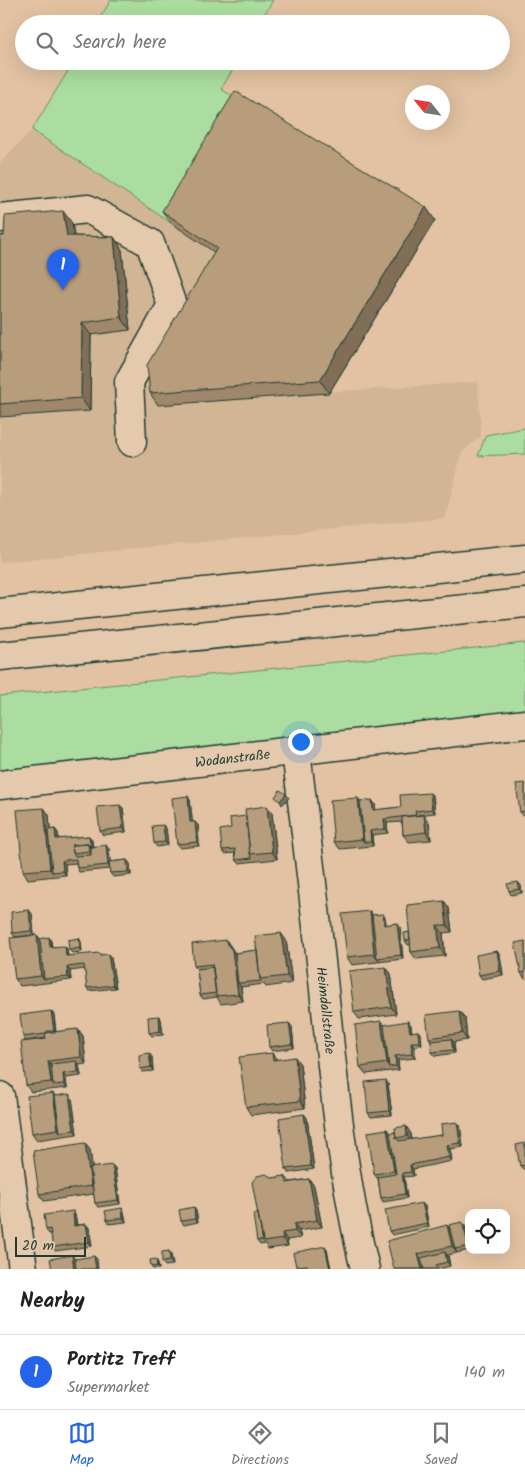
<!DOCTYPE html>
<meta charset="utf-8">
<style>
:root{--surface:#fff;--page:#f6f6f6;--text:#222;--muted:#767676;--line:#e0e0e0;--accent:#2563eb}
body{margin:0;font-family:Kalam,sans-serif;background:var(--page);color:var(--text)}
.controls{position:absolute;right:15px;bottom:15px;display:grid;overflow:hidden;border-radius:10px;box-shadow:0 5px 20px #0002}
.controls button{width:45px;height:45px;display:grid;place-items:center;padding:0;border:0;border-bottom:1px solid var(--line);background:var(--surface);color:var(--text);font:25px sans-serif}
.compass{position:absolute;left:405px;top:85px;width:45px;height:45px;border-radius:50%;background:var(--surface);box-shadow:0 5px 20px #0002;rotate:300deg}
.scale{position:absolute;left:15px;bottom:12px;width:71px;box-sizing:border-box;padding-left:5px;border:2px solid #1f3d34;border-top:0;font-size:14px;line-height:18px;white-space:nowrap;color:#1f3d34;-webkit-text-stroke:4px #e5c9ac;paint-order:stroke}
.you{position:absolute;left:300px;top:741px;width:18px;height:18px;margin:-12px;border:4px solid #fff;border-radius:50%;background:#1a73e8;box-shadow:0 0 0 8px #1a73e833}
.badge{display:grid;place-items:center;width:32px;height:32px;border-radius:50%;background:var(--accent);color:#fff;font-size:16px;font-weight:700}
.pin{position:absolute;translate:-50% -41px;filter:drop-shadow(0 1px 2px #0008)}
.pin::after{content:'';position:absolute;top:26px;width:18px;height:15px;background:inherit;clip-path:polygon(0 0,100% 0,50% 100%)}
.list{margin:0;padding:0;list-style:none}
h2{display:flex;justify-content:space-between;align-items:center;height:65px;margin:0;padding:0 20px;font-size:21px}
h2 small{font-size:16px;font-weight:400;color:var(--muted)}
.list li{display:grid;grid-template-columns:32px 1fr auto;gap:15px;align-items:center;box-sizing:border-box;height:75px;padding:0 20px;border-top:1px solid var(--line)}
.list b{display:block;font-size:19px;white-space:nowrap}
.list p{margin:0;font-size:16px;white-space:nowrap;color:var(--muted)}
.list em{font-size:16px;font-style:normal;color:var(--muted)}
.icon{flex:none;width:28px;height:28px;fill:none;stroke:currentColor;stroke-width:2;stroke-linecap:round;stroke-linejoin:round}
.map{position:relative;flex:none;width:525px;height:1269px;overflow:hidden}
.search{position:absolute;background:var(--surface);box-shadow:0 5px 20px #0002;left:15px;right:15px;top:15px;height:55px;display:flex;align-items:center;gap:12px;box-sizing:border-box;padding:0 18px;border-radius:28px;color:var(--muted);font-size:19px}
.sheet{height:140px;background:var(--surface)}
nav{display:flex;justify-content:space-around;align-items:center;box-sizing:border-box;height:70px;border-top:1px solid var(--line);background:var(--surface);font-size:14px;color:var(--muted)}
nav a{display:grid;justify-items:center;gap:2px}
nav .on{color:var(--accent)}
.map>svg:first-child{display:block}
.built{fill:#d1b594}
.green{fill:#aadd9f;stroke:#648d6a}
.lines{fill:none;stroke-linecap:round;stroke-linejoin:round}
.minor-casing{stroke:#1f3d34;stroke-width:31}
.highway-casing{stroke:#1f3d34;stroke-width:31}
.minor{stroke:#e5c9ac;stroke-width:28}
.highway{stroke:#e5c9ac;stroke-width:28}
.wall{fill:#9e876a;stroke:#1f3d34}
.shaded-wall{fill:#816e56;stroke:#1f3d34}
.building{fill:#b89d7b;stroke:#1f3d34;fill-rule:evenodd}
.labels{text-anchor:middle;stroke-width:4;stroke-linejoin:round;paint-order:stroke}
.street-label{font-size:14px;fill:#1f3d34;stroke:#e5c9ac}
</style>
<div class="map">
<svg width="525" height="1269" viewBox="0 0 525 1269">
<rect width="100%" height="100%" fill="#e2c2a2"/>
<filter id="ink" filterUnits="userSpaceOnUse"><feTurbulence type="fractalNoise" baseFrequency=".02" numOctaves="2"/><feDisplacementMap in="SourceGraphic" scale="10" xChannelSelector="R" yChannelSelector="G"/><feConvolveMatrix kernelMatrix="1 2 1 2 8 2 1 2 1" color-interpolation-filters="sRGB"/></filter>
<g filter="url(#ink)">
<path class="built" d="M244,103l191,117 -106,172 149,-10 3,54 -19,16 -17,66 -445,44v-399l32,-33 139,93z"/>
<path class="green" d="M111,0h162l-14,24h-163z
M74,61h164l-17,28 23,14 -73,120 -139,-93z
M525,428v26l-47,2 8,-21z
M525,643v67l-525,61v-75z"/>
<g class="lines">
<defs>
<g id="minor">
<path d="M0,218l88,-9 62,34 22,62 -43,77 3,60"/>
<path id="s1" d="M296,751c9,76 19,153 27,229 10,98 19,194 42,289"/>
<path id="s2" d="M0,785l525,-61"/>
<path d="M0,1096l23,173"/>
</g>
<path id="highway" d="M0,613l525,-54
M0,656l525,-53"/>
</defs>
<use href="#minor" class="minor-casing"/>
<use href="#highway" class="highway-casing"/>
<use href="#minor" class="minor"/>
<use href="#highway" class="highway"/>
</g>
<path class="wall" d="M162,211l273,9 -106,173 -171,12 -8,-12 64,-141 -43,-29z
M72,223l2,13 40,1 8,13 8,80 -39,5 -1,76 -90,6v-181z
M525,783v33h-2l-3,-4z
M433,796l2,17 -17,2 11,7 2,18 -22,2 -6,-7 -1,-13 -15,1 1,10 -16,2 1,11 -33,3 -6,-7 26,-41 15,3v6l26,-3z
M190,800l2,22h3l3,3 1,21 -19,2 -3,-4z
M44,808l5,7 1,15 5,-1 3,4 1,6 30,-3 3,4 1,7 16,2 1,13 17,-2 3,4 1,11 -18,2 -3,-4v-4l-31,3 -2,-4 -1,-5 -11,1 1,11 -38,4 -5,-8z
M123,808l3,24 -23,3 -3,-4z
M272,813l5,46 -38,4 -3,-3 -1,-7 -10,1 -3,-4 9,-22z
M166,828l2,17 -11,2 -3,-4z
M518,882l3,4 1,7 -11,2 -2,-4z
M444,901l5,7 3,24 -9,1 2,23 -29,3 -5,-7 -1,-8 -2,1 -3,-4 4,-9z
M29,910l3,4 2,21 -19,2 -3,-4z
M370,911l2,4 13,2 1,8 11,-2 3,4 3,32 -51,6 -5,-8z
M37,935l3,4 11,2 1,6 15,2 1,7 34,-1 9,3 5,30 -27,3 -2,-3 -2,-19 -15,2 1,9 -51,6 -5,-7z
M79,938l2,4 1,10 -10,1 -3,-3z
M226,940l9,13 22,-3 29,-10 6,43 -26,4 -2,-3 -23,3 2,14 -22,3 -4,-7 -14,2 -3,-4 -3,-26 -3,-3z
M525,941v38l-4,-6z
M497,951l3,4 3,20 -21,4 -3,-4z
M386,967l5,7 5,40 -37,5 -5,-7z
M51,1011l3,4 2,17 22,-3 5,7 3,28 -7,1 2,11 -15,2 1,10 -36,4 -5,-7 20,-47 -21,3 -2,-4z
M459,1011l6,7 2,22 -13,2 1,11 -20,3 -3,-4 -1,-11 -2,-3z
M161,1019l2,16 -11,1 -3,-3z
M289,1023l3,4 2,21 -22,3 -3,-4z
M384,1025h27l1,7 6,-1 3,4 1,10 -8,1 1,12 -17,2 1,10 -33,4 -6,-7z
M272,1053l4,6 24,5 5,44 -54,7 -5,-8z
M152,1057l1,14 -10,1 -3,-3z
M388,1084l4,31 -21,2 -3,-4z
M55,1096l17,2 5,36 -40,6 -5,-7z
M304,1114l3,4 7,51 -25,4 -3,-4z
M457,1122l3,3 3,22 -13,2 2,12 -39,8 1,7 -10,1 3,21 -24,4 -2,-4 -3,-19 -4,-5 13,-45 3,4 5,-1 11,-6 5,8 1,6 30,-5z
M525,1143v26h-2l-3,-3z
M90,1150l2,18h23l5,36 -22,3 -3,-4 -1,-9 -50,7 -5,-7z
M285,1176l5,6 19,-3 5,7 8,41 -23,4 2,7 -14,2 1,6 -20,3 -3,-5 -5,1 -3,-4 1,-28 15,-35z
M422,1203l3,3 4,21 -37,8 -3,-4z
M122,1208l2,4 2,10 -17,2 -2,-4z
M73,1211l2,4 2,10 9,-1 3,4 3,18 -37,5 -2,-4 -2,-14 -2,1 -3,-4z
M196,1211l2,11 -14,3 -3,-4z
M465,1225l4,14v11l-21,5 2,11 -11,3h-45l56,-40z
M325,1246l2,4 4,19h-33l-2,-3z
M169,1251l2,4 2,10 -8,1 -3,-4z
M158,1263l1,6h-6l-2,-2z"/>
<path class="shaded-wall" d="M426,207l9,13 -106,173 -9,-13z
M63,211l9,12 4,25 -9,-12z
M114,237l8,13 8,80 -9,-13z
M82,323l9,12 -1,76 -9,-13z
M430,793l3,3 2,17 -3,-4z
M286,794l3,4 -7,7 -2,-4z
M188,796l2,4 3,26 -3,-4z
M358,798l5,7 1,37 -2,-3z
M372,800l3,4 1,10 -3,-4z
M120,805l3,3 3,24 -3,-4z
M267,806l5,7 5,46 -5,-7z
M44,808l5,7 5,57h-2l-2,-3z
M424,815l5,7 2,18 -5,-8z
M384,819l3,4 1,10 -3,-4z
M195,822l3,3 1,21 -2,-4z
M163,825l3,3 2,17 -3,-3z
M55,829l3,4 1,10 -3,-4z
M370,831l2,4 1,11 -2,-4z
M89,836l3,4 1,11 -2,-4z
M88,844l5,7 1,7 -5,-7z
M106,845l3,4 2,20 -3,-4z
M127,860l3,4 1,11 -3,-3z
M62,861l3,3 1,11 -3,-4z
M518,882l3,4 1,7 -3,-4z
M444,901l5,7 3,24 -5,-7z
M29,910l3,4 2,21 -3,-4z
M370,911l5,8 2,39 3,4 -6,-8z
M383,914l2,3 2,12 -3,-4z
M397,923l3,4 3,32 -2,-4z
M437,925l6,8 2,23 -5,-8z
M281,933l5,7 6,43 -5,-7z
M37,935l5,7 2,37 -3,-3z
M49,937l2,4 1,10 -2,-4z
M79,938l2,4 1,10 -2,-4z
M226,940l5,7 1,4 -5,-7z
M65,946l2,3 1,11 -2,-4z
M232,950l5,7 1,26 3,4 2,14 -5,-7z
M497,951l3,4 3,20 -3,-4z
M108,954l3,4 5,30 -3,-3z
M67,967l3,4 1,9 -3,-3z
M386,967l5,7 5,40 -5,-7z
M51,1011l3,4 2,19 -2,-3z
M459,1011l6,7 2,22 -5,-7z
M159,1016l2,3 2,16 -3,-4z
M381,1021l5,7 3,39 -2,-4z
M408,1021l3,4 1,11 -2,-4z
M289,1023l3,4 2,21 -2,-4z
M78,1029l5,7 3,28 -5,-7z
M418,1031l3,4 1,10 -3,-3z
M451,1039l3,3 1,11 -2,-3z
M411,1042l3,4 1,12 -3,-4z
M149,1053l3,4 1,14 -2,-4z
M272,1053l5,7h-4z
M395,1056l3,4 1,10 -3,-4z
M295,1057l5,7 5,44 -5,-7z
M48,1061l5,7v17l-2,-3z
M77,1061l2,4 2,11 -3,-4z
M63,1074l3,4 1,10 -3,-4z
M386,1080l2,4 4,31 -3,-4z
M53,1093l5,7 2,32 -2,-3z
M69,1094l3,4 5,36 -3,-4z
M304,1114l3,4 7,51 -3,-3z
M457,1122l3,3 3,22 -3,-4z
M406,1126l5,8 1,10 -5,-8z
M387,1129l5,7 7,42 -5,-7z
M85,1143l5,7 6,43 -5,-7z
M447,1145l3,4 2,12 -3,-4z
M112,1165l3,3 5,36 -2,-4z
M410,1165l3,4 1,7 -3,-4z
M402,1173l2,4 3,21 -2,-4z
M309,1179l5,7 8,41 -5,-7z
M422,1203l3,3 4,21 -2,-4z
M194,1207l2,4 2,11 -3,-3z
M122,1208l2,4 2,10 -3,-4z
M73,1211l2,4 2,15 -3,-4z
M462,1222l3,3 4,14v7z
M86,1224l3,4 3,18 -3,-4z
M294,1224l5,7 2,7 -6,-7z
M447,1225l5,7 3,17 2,4 -5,-7z
M282,1233l5,7 1,6 -5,-7z
M325,1246l2,4 4,19h-1z
M169,1251l2,4 2,10 -3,-4z
M445,1252l3,4 2,10 -3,-4z
M418,1254l5,8 2,7h-3z
M72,1255l6,8v6h-4z
M94,1256l3,3 1,10h-2z
M156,1259l2,4 1,6 -2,-3z"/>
<path class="building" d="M235,91l191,116 -106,173 -170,13 -3,-28 70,-117 -55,-37z
M63,211l4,25 47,1 7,80 -39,6 -1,75 -81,6v-168h4l1,-20z
M525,783v28l-5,1 -4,-28z
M280,790l6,4 -6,7 -5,-4z
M430,793l2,16 -17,2 1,4 -32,4 1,10 -15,2 1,11h-7l-4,-41 12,-1 1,10 28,-3 -1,-12z
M188,796l2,26h5l2,20 -20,2 -5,-46z
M358,798l4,41 -28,3 -4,-42z
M120,805l3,23 -23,3 -3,-24z
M267,806l5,46 -22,2 -5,-45z
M44,808l6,61 -27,2 -6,-61z
M424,815l2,17 -23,3 -1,-18z
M246,816l4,38 2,4 -16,2 -1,-11 -13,1 -2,-20 11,-2 -1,-10z
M163,825l2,17 -11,1 -2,-17z
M55,829l1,10 33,-3 2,11 15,-2 2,20 -31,3 -1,-9 -11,1 -3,1 1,10 -11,1 -4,-42zM88,844l3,3v8l-16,1 -2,-3 -1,-8z
M88,844l1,7 -16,2 -1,-8z
M127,860l1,12 -18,1 -1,-11z
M518,882l1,7 -10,2 -2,-7z
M444,901l3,24h-10l3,23 -29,4 -4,-47z
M29,910l2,21 -19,2 -1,-21z
M370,911l4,43 -27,3 -5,-43z
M383,914l1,11 13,-2 4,32 -24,3 -5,-43z
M409,932l1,8 -5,1 -1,-8z
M281,933l6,43 -27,3 -5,-43z
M37,935l4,41 -26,3 -5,-41z
M49,937l1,10 15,-1 1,10 34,-3v2l8,-1 5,31 -26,3 -3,-23 -17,2 1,10 -24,2 -4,-40z
M79,938l1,10 -11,2 -1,-10z
M226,940l1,4 5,6 6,44 -22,2 -4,-32 -18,2 -2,-22z
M525,941v31l-4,1 -6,-30z
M257,950l3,29 1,2 -23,2 -3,-30z
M497,951l3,20 -21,4 -3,-20z
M213,967l3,26 -16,2 -3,-26z
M386,967l5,40 -37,5 -5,-41z
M51,1011l3,20h-7v2h-2v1l-22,3 -3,-22z
M459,1011l3,22 -33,5 -3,-23z
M159,1016l1,15 -11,2 -1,-16z
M381,1021l6,42 -27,4 -5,-42z
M408,1021l2,11 8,-1 1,11h-8l1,12 -17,2 1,10 -7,1 -5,-42z
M289,1023l3,21 -23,3 -2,-22z
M78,1029l3,28 -33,4 3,21 -25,3 -5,-43 25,-3 -1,-6z
M451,1039l2,11 -21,2 -1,-11z
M149,1053l2,14 -11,2 -1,-14z
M272,1053l1,7 22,-3 5,44 -54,6 -7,-50z
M77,1061l1,11 -15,2 1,10 -11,1 -2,-21z
M386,1080l3,31 -21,2 -3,-31z
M53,1093l5,36 -26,4 -5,-37z
M69,1094l5,36 -14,2 -5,-36z
M304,1114l7,52 -25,3 -7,-51z
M457,1122l3,21 -13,2 2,12 -39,8 1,7 -9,1 3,21 -24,4 -3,-21 18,-3 -6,-41 5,-1 1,6 3,3 43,-6 -1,-11z
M406,1126l1,10 -11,2 -1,-10z
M387,1129l7,42 -20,3 -6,-42z
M85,1143l6,43 -52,8 -6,-43z
M525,1143v22l-5,1 -4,-21z
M112,1165l6,35 -23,3 -5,-35z
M266,1174l7,4 12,-2 2,7 22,-4 8,41 -23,4 1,7 -13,2 1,6 -20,3 -11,-60 5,-6z
M422,1203l5,20 -38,8 -4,-21z
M194,1207l1,12 -14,2 -2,-11z
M122,1208l1,10 -16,2 -2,-9z
M73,1211l1,15 12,-2 3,18 -36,5 -3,-18 -4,1 -2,-15z
M258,1213l5,27 -6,1 -4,-26z
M462,1222l7,24 -14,3 -6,-24z
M447,1225l5,21 -34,8 4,15h-28l-7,-28z
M325,1246l5,23h-22l-1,-4 -11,1 -3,-13z
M169,1251l1,10 -8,1v-10z
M445,1252l2,10 -11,3 1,4h-13l-3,-11z
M72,1255l2,14h-22l-2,-10z
M94,1256l2,13h-20l-1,-10z
M156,1259l1,7 -6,1 -1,-7z"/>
</g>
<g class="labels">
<g class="street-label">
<text dy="5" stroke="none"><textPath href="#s2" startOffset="234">Wodanstraße</textPath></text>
<text dy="5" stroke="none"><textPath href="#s1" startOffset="261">Heimdallstraße</textPath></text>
</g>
</g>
</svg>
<div class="controls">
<button><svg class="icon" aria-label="locate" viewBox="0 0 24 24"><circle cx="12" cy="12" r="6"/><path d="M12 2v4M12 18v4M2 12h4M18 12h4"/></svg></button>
</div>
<svg class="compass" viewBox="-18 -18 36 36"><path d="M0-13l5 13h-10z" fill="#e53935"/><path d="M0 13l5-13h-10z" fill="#767676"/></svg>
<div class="scale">20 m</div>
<div class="you"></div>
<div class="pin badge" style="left:63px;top:290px">1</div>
<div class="search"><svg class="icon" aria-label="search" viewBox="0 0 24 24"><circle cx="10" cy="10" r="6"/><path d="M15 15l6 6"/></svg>Search here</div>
</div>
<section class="sheet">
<h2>Nearby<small></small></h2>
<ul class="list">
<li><span class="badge">1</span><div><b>Portitz Treff</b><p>Supermarket</p></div><em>140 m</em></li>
</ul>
</section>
<nav>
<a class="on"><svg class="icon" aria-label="map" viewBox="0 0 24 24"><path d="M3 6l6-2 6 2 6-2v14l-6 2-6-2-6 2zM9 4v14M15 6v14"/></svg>Map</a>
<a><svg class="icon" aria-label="directions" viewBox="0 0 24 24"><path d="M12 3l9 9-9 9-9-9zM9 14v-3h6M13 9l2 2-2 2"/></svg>Directions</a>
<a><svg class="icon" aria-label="saved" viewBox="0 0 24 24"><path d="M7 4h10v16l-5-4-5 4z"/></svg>Saved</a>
</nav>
